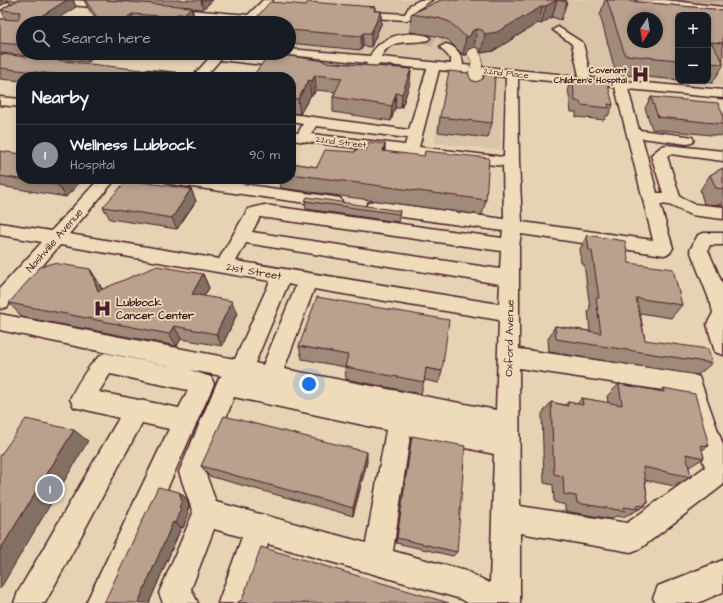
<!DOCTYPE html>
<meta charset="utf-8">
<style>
:root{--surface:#171b24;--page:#242831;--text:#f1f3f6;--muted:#9ea1a6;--line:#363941;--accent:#8c9099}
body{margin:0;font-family:"Architects Daughter",sans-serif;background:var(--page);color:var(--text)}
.controls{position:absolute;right:12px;top:12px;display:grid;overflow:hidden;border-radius:8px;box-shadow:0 2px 6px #0003}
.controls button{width:36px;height:36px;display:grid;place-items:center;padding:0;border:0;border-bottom:1px solid var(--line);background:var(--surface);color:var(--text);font:20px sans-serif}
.compass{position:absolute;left:627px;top:12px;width:36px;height:36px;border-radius:50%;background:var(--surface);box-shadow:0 2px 6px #0003;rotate:192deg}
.you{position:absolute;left:309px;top:384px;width:14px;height:14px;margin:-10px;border:3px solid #fff;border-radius:50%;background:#1a73e8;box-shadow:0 0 0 6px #1a73e833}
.badge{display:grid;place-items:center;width:26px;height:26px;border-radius:50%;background:var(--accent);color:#fff;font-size:13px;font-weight:700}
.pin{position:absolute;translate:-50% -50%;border:2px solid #fff;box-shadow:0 1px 4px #0006}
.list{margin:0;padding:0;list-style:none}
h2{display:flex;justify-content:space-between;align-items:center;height:52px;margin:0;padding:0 16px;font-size:17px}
h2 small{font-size:13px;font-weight:400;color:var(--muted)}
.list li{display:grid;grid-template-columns:26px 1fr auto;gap:12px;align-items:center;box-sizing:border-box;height:60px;padding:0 16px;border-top:1px solid var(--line)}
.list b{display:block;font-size:15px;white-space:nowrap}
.list p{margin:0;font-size:13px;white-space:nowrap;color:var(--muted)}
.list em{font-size:13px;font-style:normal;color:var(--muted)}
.icon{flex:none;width:22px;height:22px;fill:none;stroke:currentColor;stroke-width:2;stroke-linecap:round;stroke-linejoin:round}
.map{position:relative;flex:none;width:723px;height:603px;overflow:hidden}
.search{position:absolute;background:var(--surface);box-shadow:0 2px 6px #0003;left:16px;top:16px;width:280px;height:44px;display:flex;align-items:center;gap:10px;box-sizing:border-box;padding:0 14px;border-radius:22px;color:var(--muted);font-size:15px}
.panel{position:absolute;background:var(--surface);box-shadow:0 2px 6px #0003;left:16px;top:72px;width:280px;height:112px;border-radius:16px}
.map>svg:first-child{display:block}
.built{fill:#d9c4a8;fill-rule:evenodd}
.green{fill:#ccb59c;stroke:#8b6a64}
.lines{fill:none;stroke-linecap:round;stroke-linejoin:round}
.minor-tunnel{stroke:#c7af98;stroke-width:11;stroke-dasharray:11 5.5;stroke-linecap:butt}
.minor-casing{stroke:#4a1f2b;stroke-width:3}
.highway-casing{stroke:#4a1f2b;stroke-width:3}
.minor{fill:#eddbb9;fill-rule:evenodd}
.highway{fill:#eddbb9;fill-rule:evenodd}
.minor-bridge-far1-casing{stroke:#4a1f2b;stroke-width:12;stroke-linecap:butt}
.minor-bridge-casing{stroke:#4a1f2b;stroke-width:16;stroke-linecap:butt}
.minor-bridge-far1{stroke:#eddbb9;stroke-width:11}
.minor-bridge{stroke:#eddbb9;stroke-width:14}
.wall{fill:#a08a79;stroke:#4a1f2b}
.shaded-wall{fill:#827163;stroke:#4a1f2b}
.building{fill:#baa18d;stroke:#4a1f2b;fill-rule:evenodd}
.labels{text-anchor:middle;stroke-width:3.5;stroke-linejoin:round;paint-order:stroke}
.far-poi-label{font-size:9px;font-weight:bold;fill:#4a1f2b;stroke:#eddbb9;text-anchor:end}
.far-street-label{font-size:9px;fill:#4a1f2b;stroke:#eddbb9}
.street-label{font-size:11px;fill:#4a1f2b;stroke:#eddbb9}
.poi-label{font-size:11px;font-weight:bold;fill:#4a1f2b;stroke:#eddbb9;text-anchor:start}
</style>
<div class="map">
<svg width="723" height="603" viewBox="0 0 723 603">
<rect width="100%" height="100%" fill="#e6d3b3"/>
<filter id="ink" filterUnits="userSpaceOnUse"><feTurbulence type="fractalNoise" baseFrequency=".025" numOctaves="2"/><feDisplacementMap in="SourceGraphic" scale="8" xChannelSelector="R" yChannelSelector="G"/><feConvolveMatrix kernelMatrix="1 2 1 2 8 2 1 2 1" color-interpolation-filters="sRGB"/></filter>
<g filter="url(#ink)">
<path class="built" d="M278,0h347l98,13v73l-218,-19 -5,83 -66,-7 16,-81 -161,-15v-24h-30zM678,15h30v66h-30zM633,18h24v24h-24z"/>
<path class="green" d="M657,0h66v7l-9,-1z"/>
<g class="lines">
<path class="minor-tunnel" d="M424,38l22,9"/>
<defs>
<path id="minor" d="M44,0c13,0 67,0 74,6l-5,3 -64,-6z
M263,0h10l-21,23h-11l2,-3 -76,-6 -5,-3 5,-3 81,7z
M420,0h12l-14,9 -3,7 -8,4 -53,-3 -5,-3 5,-3 51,3 5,-9z
M636,0h29l58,7v6l-82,-10z
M558,27l25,16 8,35 132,12v8l-95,-9 11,41 48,6 5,1 2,3 -2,3 -5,1 -45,-6 15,55h6l-12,-38 11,-9 5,-1 56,6v10l-53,-7 -3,2 13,41 14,7 29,3v12l-32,-4 -22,-10 -9,-1 13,44 -3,5 -6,2 -143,-21 -2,12v103l172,25 8,3 24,68v40l-82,63 -10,4 -111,-19v70h-52l-7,-4 -193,-55 -20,59h-30l24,-66 -28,-8 -23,60 7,14h-35l-4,-10 34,-80 -14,-41 37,-87 3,-7 3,-2 -32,-6 21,7 3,7 -98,219h-30l83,-174 -27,-6 -97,180h-31l4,-11 101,-174 -45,-11 -4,-8c6,-13 22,-41 35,-46l64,13 -169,-36v-16l235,45 35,-78 -210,-36 -53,62 -7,2v-21l42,-46 -42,-7v-12l51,8 48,-52h17l-47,55 150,25 29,-50 16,-4 238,33 1,-7 -129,-18 -6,-2 -2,-4 2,-4 6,-2 130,18 -1,-53 -212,-26v-8l7,1 5,-9 -12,-2v-8l118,16 18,-61 -49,-5 -4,9 -4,1 -6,-4 3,-7 -78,-8 -5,-2h5v-4l81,7c10,-20 36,-26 58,-20l2,2 -2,2c-18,5 -37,-4 -47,17l70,7v-5l-11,-12 6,-3c10,2 17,12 17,21l116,11 -7,-32 -19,-14zM439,70l67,7 -2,80 -85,-10zM518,78l97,9 38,153 -131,-18 -3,-60zM316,126l91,12 -2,7 -94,-11zM260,217l241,34 -1,18 -248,-37zM246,243l254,41 -1,20 -263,-43zM288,284l8,2 -33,79 -8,-2zM314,289l185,31 -3,90 -212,-41zM519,368l163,25 23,74 -78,56 -107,-17zM110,374l78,16 -9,18 -80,-16zM234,397l152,33 -20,113 -150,-41 -11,-30zM410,436l84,18 -4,129 -24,-12 -73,-20z
M214,53l76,7 6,4 -6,4 -70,-8 -15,17h-13z
M145,70l30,3 6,4h-40l-2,-3z
M0,97l21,2v8l-21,-2z
M163,179h44l127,18 6,1 2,4 -2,4 -6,1 -163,-23 -6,-2z
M704,233h19v12h-13l-2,5 15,35v70l-8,-3 -8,-28 6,-11 -2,-9 -21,-54 8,-15z"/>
<path id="highway" d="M723,560v32l-25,11h-42l-3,-5 5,-12z"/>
</defs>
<use href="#minor" class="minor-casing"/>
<use href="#highway" class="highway-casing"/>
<use href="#minor" class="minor"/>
<use href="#highway" class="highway"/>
<defs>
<path id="minor-bridge-far1" d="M474,54l3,6 -1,13"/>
<path id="minor-bridge" d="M474,88l2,-16"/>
</defs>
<use href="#minor-bridge-far1" class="minor-bridge-far1-casing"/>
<use href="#minor-bridge" class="minor-bridge-casing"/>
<use href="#minor-bridge-far1" class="minor-bridge-far1"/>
<use href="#minor-bridge" class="minor-bridge"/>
</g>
<path class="wall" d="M0,0h73l3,7 -53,16v30h77l-12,9 -88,-9v-34h6l-5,-9 9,-6 -1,-3 -9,5z
M84,0h129l-10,9 -11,-1 2,9 -6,6h-90l-10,-15z
M441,0h125l1,2 -6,18 -9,-3 -11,7 -3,-1 -45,28 -12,2 -3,-5 -4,-1 -6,3 -1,5h-4l-15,-15 -12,-4 -26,-4 1,-18z
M605,0h24v1l94,9v50l-1,1 1,1v4l-11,17 -25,-2h21v-66h-30v65l-62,-6 -16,-59z
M306,5l69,2v4h6v13l-10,23 -8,-1 -2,4 -72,-7v-20h-37z
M0,54l172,23h-151v4l-21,-2z
M325,62l86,7 -1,14 -7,21 -2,4h-6l-4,13 -58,-9v-15l2,-5 -19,-2 -3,5h-2l-11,19 -9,-1v-36z
M572,77l41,28 -5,11h-2l-2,4 -28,-3v-5h-5l-3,-24z
M471,80l5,2 16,41 -4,15 -50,-6 2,-15z
M651,97l72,17v19l-2,3 -69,-7 -7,-21z
M385,144v8l101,48 -4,15 -201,-27 -2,-9h12v-16l26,4 38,-15 11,-2z
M0,151l83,28 -17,18 -66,-11z
M723,168v37l-19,-1 -4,-14 10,-15z
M191,189l5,12 -19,28 -67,-10 -7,-12z
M305,201l95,10 -1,7 -1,4 -92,-13z
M587,235l42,28 53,42 -11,13 -31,-5 5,27 67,23 -14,12 -149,-23 -1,-13 7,-13 35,5 -2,-20 2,-3 -6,-44h-2l-2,-15z
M90,269l9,14 3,6 101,-15 6,14 -5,8 33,18 -15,32 -41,-7 -4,7 -155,-29 -13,-14z
M299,346l143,25 -3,12 -15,-3 -3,14 -75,-15 -1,-12 -43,-8z
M619,384l41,7 3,-3 46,58 -7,4 2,8 -15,9 2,10 -17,9 -29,-6 3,23 -3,2v1l-15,8h-1l-6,3 -7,-1 -5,3 -46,-8v-6l-11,-3 -1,-17 -9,-2 -2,-69 9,-12 14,3 3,-3 9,2 5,-6 26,5 -1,-7z
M412,436l45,116 -4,4 -57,-13 15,-99z
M367,462l-14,54 -144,-40 -8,-10z
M179,492l8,7 2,8 -2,5 2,2 -6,14h-2l-32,75z"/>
<path class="shaded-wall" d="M0,0h8l1,1 -9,5z
M67,0h6l3,7 -25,16h-21z
M201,0h12l-10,9z
M557,0l-5,17 -11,7 5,-18z
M543,6l-5,17 -45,28 -12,2 4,-19z
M191,7l3,10 -6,6h-2l-2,-9z
M381,11v13l-10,23v-14z
M132,14l3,9h-15z
M177,14l2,9h-4l-2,-6z
M477,29l-3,18 -6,3 -1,5h-4l3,-18 6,-6z
M363,33v13l-2,4v-14z
M84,53h16l-12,9z
M411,69l-1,14 -7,21 -2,4 1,-14z
M170,73l2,4h-6z
M315,75l1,15 -3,5 -1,-14z
M309,80l2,15 -11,19 -2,-15z
M396,93l-1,15 -4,13 1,-15z
M385,144l-1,15 -1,-8z
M64,179h19l-17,18 -8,-12z
M191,189l5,12 -19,28 -5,-11z
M90,269l9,14 9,21 -10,-13z
M203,274l6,14 -11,19 -6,-13z
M232,301l5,13 -15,32 -6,-12z
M174,326l7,13 -4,7 -8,-12z
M74,430l14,11 -88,148v-39z
M367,452v10l-14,54v-8z
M179,492l8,7 2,8 -2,5 2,2 -6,14 -8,-5 4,-16z
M173,522l8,6 -32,75h-11z"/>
<path class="building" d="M18,0h49l-37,23h-7v22l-23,-2v-24l18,1 2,-8 -19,-2z
M85,0h20l86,7 -7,7h-7l-4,3 -41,-3 -12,9h-19z
M441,0h116l-11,6h-3l-46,26 -12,2 -3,-4 -5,-1 -5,2 -2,5 -4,1 -16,-15 -12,-4 -27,-4z
M558,0h8l1,2z
M607,0h22v1l94,9v33l-12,-1 12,20v2l-15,-1v-48h-30v45l-53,-5zM633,18h24v24h-24z
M270,2l36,3 2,-3 67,5 -1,4h7l-10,22h-8l-2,3 -72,-6v-3l1,-1h-1v-3h-37z
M0,54l170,19 -4,4h-86l-80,-9z
M282,55l43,6 -1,1 87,7 -7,20 -2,5 -6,-1 -4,13 -59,-9 9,-19 -27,-3 -3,6 -3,-1 -11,19 -7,-1v-21h-39l15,-20 12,1z
M449,71l19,2 3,7 5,2 7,-3 2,-5 10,1 -3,48 -52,-6z
M572,77l35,4 6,24 -5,-1 1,4 -28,-3 -1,-4h-5z
M651,97l67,6 5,11v10l-65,-7z
M369,142l16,2 -2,7 41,5 1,-5 64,7 -3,42 -195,-26v-11l26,4 8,-17 30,2 1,-3 10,1z
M0,151l21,3v25h43l-6,6 -58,-9z
M723,168v21l-7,-1 -6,-13z
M127,180l64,9 -19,29 -69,-11z
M307,197l93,14 -1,3 -94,-13z
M587,235l38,6 4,22 44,6 9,36 -46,-7 9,42 63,9 4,14 -156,-24 -1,-13 46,7 -5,-35h3l-7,-47 -3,-1z
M53,263l37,6 8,22 59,-25 46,8 -11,20 40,7 -16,33 -42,-8 -5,8 -160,-31 31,-36z
M317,297l132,23 -7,51 -16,-3 -2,14 -79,-15 3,-12 -49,-9z
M619,384l45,8 -1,-4 32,6 14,52 -8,-1 3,13 -18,-4 5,23 -48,-10 5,36h-3v3l-8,-1 1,4 -14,-2 1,4 -48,-8 -1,-7 -12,-2 -1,-18 -9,-2 -3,-72 17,4v-4l15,3 -1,-7 40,7z
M224,416l143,36 -14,56 -152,-42z
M26,419l48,11 -74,120v-94z
M412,436l53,10 -8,106 -60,-14z
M158,487l21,5 3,9 -3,6 2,1 -6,15 -2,-1 -35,81h-34z
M261,547l188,56h-211l1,-2 3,-1z"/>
</g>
<defs>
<symbol id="hospital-bare" viewBox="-9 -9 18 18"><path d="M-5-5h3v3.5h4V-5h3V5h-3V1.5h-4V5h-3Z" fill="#4a1f2b" stroke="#eddbb9" stroke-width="2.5" paint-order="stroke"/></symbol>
</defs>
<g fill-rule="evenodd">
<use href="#hospital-bare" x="628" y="62" width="25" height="25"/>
<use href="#hospital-bare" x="90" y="296" width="25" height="25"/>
</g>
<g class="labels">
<g class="far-poi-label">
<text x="627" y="73">Covenant<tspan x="627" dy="10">Children’s Hospital</tspan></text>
</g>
<g class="far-street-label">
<text transform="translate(506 73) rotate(6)" y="3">22nd Place</text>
<text transform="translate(341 142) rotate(7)" y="3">22nd Street</text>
</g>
<g class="street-label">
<text transform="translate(54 240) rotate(-49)" y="4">Nashville Avenue</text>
<text transform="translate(254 271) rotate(10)" y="4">21st Street</text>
<text transform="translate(509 338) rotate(-89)" y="4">Oxford Avenue</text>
</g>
<g class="poi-label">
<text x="116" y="306">Lubbock<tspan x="116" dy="13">Cancer Center</tspan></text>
</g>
</g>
</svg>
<div class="controls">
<button>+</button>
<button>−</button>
</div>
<svg class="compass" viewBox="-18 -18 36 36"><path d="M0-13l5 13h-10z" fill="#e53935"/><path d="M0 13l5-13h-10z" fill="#9ea1a6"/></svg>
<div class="you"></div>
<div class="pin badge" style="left:50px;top:489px">1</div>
<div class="search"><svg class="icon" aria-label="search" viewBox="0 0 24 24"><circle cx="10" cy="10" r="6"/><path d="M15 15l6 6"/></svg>Search here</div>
<section class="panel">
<h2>Nearby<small></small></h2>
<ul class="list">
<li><span class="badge">1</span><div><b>Wellness Lubbock</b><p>Hospital</p></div><em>90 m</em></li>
</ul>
</section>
</div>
